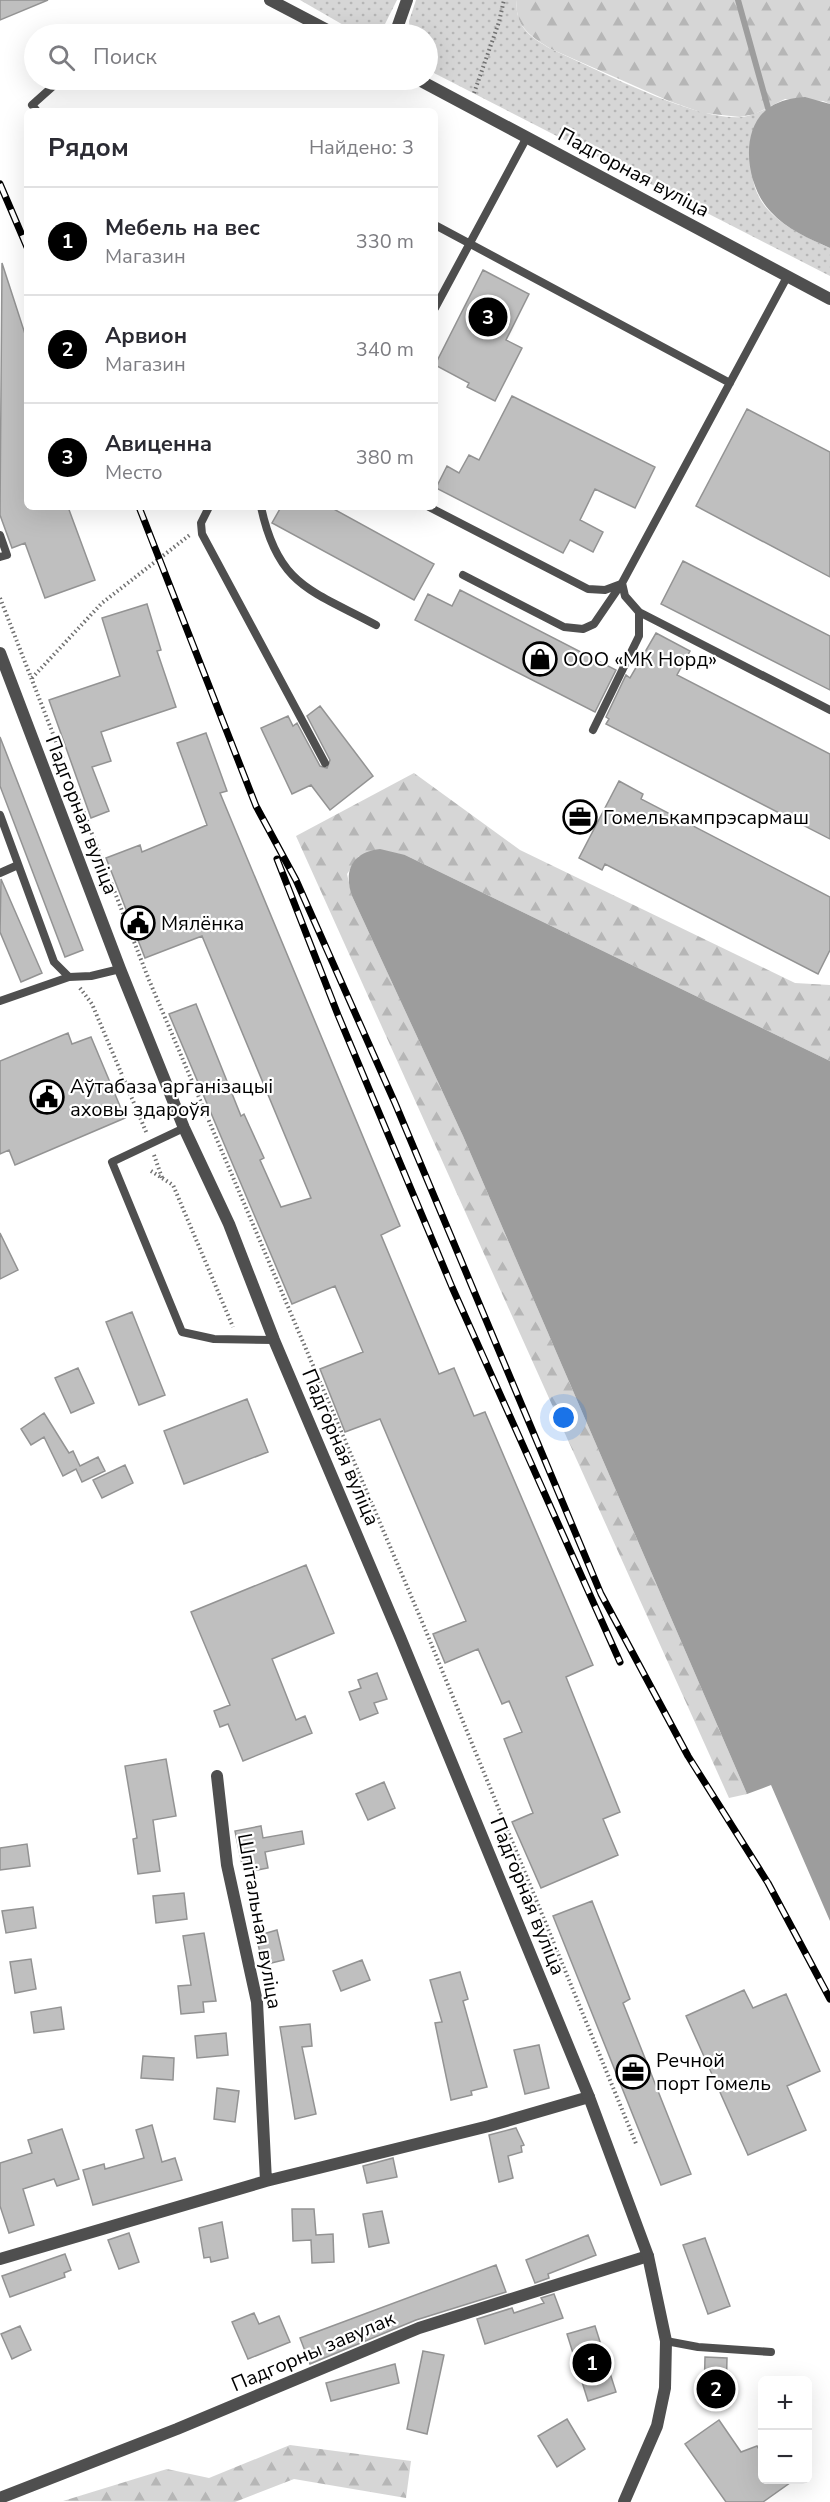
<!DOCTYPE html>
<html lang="ru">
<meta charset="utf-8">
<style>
:root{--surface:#fff;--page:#f7f7f7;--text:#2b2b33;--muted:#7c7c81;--line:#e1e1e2;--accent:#000}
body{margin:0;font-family:"Nunito Sans",sans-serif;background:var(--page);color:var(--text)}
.controls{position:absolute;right:18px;bottom:18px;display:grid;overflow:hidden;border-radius:9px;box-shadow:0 6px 24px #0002}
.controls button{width:54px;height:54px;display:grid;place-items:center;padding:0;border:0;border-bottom:2px solid var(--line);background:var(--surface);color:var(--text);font:30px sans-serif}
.you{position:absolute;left:564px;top:1418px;width:21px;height:21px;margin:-15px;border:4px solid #fff;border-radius:50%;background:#1a73e8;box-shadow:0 0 0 9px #1a73e833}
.badge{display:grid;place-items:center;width:39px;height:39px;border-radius:50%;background:var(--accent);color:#fff;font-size:20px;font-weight:700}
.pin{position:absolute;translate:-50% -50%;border:3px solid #fff;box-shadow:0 2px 6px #0006}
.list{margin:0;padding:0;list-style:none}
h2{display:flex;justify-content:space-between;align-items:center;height:78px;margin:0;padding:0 24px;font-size:26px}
h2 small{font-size:20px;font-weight:400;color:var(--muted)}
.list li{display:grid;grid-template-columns:39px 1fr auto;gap:18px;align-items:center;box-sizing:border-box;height:108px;padding:0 24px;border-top:2px solid var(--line)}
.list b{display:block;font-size:22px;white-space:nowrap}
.list p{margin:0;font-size:20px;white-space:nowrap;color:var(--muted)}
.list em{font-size:20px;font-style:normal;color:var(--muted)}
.icon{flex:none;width:33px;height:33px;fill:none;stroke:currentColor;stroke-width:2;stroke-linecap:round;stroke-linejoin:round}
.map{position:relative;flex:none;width:830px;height:2502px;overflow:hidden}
.search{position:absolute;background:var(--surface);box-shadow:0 6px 24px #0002;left:24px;top:24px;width:414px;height:66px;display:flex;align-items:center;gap:15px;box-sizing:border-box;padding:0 21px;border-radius:33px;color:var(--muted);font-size:22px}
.panel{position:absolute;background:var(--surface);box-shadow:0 6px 24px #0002;left:24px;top:108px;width:414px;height:402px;border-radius:9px}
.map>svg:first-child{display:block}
.grass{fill:url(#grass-dots)}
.forest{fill:url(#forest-firs)}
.water{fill:#9d9d9d}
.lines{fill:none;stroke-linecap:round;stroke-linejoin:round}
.stream{stroke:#9d9d9d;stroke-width:6}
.building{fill:#bfbfbf;stroke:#939393;stroke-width:1.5}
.path{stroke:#717171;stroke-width:4;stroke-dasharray:1.5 3;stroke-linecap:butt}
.service{stroke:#4f4f4f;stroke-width:8}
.minor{stroke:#4f4f4f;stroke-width:12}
.tertiary{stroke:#4f4f4f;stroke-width:12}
.rail-casing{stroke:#000;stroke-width:7}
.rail{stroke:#fff;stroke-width:4.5;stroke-dasharray:14;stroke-linecap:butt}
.labels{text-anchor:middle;stroke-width:4.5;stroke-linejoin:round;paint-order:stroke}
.street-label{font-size:20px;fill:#000;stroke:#fff}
.poi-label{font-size:20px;fill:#000;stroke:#fff;text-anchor:start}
</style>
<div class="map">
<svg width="830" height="2502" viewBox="0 0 830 2502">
<defs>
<pattern id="grass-dots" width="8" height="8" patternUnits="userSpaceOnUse" patternTransform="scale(1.5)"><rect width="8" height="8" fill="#d6d6d6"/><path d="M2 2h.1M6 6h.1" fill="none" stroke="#b6b6b6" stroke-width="1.8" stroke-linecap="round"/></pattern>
<pattern id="forest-firs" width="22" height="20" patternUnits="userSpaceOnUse" patternTransform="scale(1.5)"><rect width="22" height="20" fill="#d6d6d6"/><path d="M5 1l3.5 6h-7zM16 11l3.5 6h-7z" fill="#b6b6b6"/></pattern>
</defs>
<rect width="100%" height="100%" fill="#fff"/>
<path class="grass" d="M300,0h97l-17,34h-21z
M416,0h101c-3,26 13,37 34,49 46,20 142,72 191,68 9,-1 17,-5 26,-9 -11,14 -11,25 -13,43 -1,9 -3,20 -2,28 6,38 47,55 77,69v28l-396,-203 -6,-5v-34h-18l-1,-13z"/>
<path class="forest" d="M517,0h313v104l-7,-3 -38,-2 -30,15 -15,3 -37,-4 -34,-12 -118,-52c-21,-13 -37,-23 -34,-49z
M414,773l106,77 275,133 35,2v76l-425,-206 -46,1 -12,18 5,22 111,240 284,658 -18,4 -433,-962z
M290,2445l121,16 -5,37 -112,-19 -59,23 -172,-1 104,-32 42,9z"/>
<path class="water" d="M805,97l25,7v144c-20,-9 -44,-19 -59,-36 -24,-24 -34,-83 -1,-105 11,-7 22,-9 35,-10z
M380,849l25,6 425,206v860l-59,-136 -24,9 -284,-658 -111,-240c-9,-26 1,-44 28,-47z"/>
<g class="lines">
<path class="stream" d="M738,0l30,108"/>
</g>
<path class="building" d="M0,0h48l-48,20z
M2,263l25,77v167h41l27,73 -50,18 -20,-55 -13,5 -12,-33z
M483,270l46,24 -23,46 16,8 -27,53 -28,-14 2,-4 -34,-18z
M512,396l143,71 -20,41 -40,-19 -15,31 23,12 -10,20 -23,-12 -7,13 -127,-65 11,-22 12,7 10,-18 10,5z
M747,409l83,43v125l-134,-71z
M281,507h49l104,57 -20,36 -142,-77z
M683,561l147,75v54l-169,-86z
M460,590l156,80 -21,42 -180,-92 13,-26 24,12z
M147,604l14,46 -4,1 19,56 -75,25 10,29 -19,6 17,44 -18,7 -42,-118 71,-24 -18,-58z
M656,633l34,18 -13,24 153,79v85l-224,-115 3,-5 -3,-2 20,-42 4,3z
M320,706l53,70 -43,34 -19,-25 -19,9 -31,-66 27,-12 5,10 4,-3 23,43 7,2 3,-8 -23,-44z
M206,733l21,58 -7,2 180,433 -19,9 58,139 15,-6 20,48 11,-4 108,253 -27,12 54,135 -17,7 15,36 -77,33 -29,-66 21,-9 -29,-74 18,-7 -13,-31 -7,3 -24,-55 -33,14 -12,-29 33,-13 -86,-202 -35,13 -25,-63 43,-17 -28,-66 -43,18 -123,-290 27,-10 45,112 3,-2 20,44 -4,2 21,47 30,-9 -109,-262 -57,22 -39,-100 34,-13 2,7 65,-27 -30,-82z
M0,737l83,213 -18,7 -65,-171z
M619,781l24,13 -2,5 189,98v53l-12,24 -213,-110 -3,6 -23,-12z
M1,879l41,94 -21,9 -21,-50z
M68,1033l4,11 19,-7 34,81 -110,47 -6,-15 -9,4v-93z
M0,1233l18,37 -18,9z
M132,1312l33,83 -26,10 -33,-83z
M78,1368l16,35 -23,10 -16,-35z
M247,1399l21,53 -84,32 -20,-53z
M44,1413l25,40 4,-2 7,15 18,-9 7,14 -23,11 -6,-13 -13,7 -19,-39 -13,8 -10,-16z
M125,1465l8,18 -31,15 -9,-18z
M306,1565l28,68 -62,26 24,61 9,-4 7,17 -69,28 -15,-37 -8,3 -6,-16 16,-6 -39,-93z
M377,1673l10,26 -13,4 4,10 -18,7 -11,-28 12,-4 -3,-8z
M166,1759l10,57 -23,4 7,51 -22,3 -5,-35 4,-1 -12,-72z
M384,1782l11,26 -27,12 -12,-26z
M261,1826l2,12 39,-7 2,13 -39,8 3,16 -16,3 -1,-4 -8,2 -8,-38z
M27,1844l3,22 -30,4v-22z
M184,1893l3,26 -31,4 -3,-27z
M592,1901l38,98 -7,4 68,171 -30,11 -108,-269z
M33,1907l3,21 -30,5 -4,-22z
M277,1930l7,30 -21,5 -7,-29z
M204,1933l12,68 -13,1 1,10 -23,2 -3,-28 13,-1 -8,-49z
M31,1959l5,30 -21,4 -5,-31z
M362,1960l8,20 -29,11 -8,-20z
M460,1972l8,27 -5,2 24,86 -16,4 1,4 -21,5 -16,-77 7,-1 -12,-42z
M744,1990l9,18 33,-14 34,77 -33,15 19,44 -58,25 -62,-139z
M61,2007l3,22 -30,4 -3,-21z
M310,2024l2,22 -10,1 14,67 -21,5 -15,-92z
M226,2033l2,22 -31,3 -2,-22z
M539,2045l10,43 -24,6 -11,-44z
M143,2056l31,2 -1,22 -32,-2z
M217,2088l22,3 -4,31 -21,-3z
M152,2125l10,37 13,-4 7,22 -89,25 -10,-35 21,-6 1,5 39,-11 -8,-28z
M516,2128l8,17 -3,1 1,6 -14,4 5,22 -14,4 -10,-47z
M62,2129l17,50 -22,7 -3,-7 -31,10 11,36 -25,8 -9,-27v-43l32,-10 -4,-13z
M393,2158l4,19 -30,6 -4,-17z
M292,2209h22l2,26 17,-1 1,28 -22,1 -1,-23 -18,1z
M382,2211l7,32 -20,4 -6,-33z
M222,2222l6,36 -17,4 -1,-5 -6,1 -5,-30z
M129,2233l10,29 -20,7 -11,-29z
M588,2235l8,20 -48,19 1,4 -14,5 -9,-23z
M705,2238l25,68 -22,8 -25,-69z
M65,2254l6,16 -7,3 1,4 -55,20 -8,-21z
M496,2265l10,27 -90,28 -106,44 -10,-26z
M554,2294l9,24 -78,26 -8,-25 35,-11 2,5 30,-10 -3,-5z
M254,2313l5,11 20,-8 11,26 -42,17 -16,-37z
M20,2326l11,24 -19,9 -11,-25z
M595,2326l21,66 -28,9 -21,-67z
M423,2351l21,4 -17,79 -20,-5z
M705,2357l22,1 -1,41 -22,-1z
M395,2364l4,19 -68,18 -5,-18z
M567,2419l18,30 -28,18 -19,-31z
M719,2420l22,32 16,-6 5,8v26h32l-31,22h-37l-41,-58z"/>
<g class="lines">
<path class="path" d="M474,93l25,-71 5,-22
M0,598l149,382 274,644 214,522
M32,678l70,-75 89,-69
M80,988l12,16 55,130
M154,1155l8,23
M151,1171l22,14 60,142"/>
<path class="service" d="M37,111l-5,-6 28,-25
M435,225l295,158
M435,308l92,-171
M209,507l-8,16 1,11 123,229
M261,507c17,79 50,83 115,118
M429,507l159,82 17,1 16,-6
M0,535l7,20 -7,2
M463,575l101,52 19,2 11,-5 28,-41 165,-306
M622,583l3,13 14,16 191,98
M593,730l46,-94v-24
M0,815l54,147 15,15 22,-1 29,-7
M0,873l18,-8
M0,1001l69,-24
M184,1128l-72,34 70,170 32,7 60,1
M666,2341l32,6 73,5"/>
<path class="minor" d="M270,0l65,34
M395,34l12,-34
M419,80l411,219
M217,1776l10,89 30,137 9,179
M0,2259l266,-78 223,-55 100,-29
M0,2498l177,-69 242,-101 229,-72"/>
<path class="tertiary" d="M0,653l120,316 64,159 45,96 45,116 126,297 189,460 59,159 18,85 -1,47 -8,38 -33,76"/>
<defs>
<path id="rail" d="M0,184l27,63
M139,507l117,299 40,74 99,223 206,491 87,162 80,127 62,116
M277,859l61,156 114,272 168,375"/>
</defs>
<use href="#rail" class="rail-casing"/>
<use href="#rail" class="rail"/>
</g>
<defs>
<symbol id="shop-ring" viewBox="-11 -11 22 22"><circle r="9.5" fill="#fff" stroke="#000" stroke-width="1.5"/><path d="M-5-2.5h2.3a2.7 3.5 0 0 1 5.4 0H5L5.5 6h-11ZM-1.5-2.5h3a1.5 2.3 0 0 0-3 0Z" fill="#000"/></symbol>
<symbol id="office-ring" viewBox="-11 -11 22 22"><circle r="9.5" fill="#fff" stroke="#000" stroke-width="1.5"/><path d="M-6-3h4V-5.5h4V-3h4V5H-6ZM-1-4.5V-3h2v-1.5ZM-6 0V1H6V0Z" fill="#000"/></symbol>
<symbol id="civic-ring" viewBox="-11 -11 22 22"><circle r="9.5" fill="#fff" stroke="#000" stroke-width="1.5"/><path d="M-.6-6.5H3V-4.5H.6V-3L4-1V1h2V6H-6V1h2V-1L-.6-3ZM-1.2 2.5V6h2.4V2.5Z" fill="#000"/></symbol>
</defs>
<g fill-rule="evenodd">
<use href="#shop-ring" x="521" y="640" width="38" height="38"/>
<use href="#office-ring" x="561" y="798" width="38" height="38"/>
<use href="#civic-ring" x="119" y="904" width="38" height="38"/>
<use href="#civic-ring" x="28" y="1078" width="38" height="38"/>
<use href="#office-ring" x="614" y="2053" width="38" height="38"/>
</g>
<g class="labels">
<g class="street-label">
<text transform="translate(634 172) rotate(28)" y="7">Падгорная вуліца</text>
<text transform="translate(82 815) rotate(69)" y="7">Падгорная вуліца</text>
<text transform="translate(341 1447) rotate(67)" y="7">Падгорная вуліца</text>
<text transform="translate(528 1896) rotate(68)" y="7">Падгорная вуліца</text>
<text transform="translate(260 1921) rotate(80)" y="7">Шпітальная вуліца</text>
<text transform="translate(313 2351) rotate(-23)" y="7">Падгорны завулак</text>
</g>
<g class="poi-label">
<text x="563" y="666">ООО «МК Норд»</text>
<text x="603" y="824">Гомелькампрэсармаш</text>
<text x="161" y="930">Мялёнка</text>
<text x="70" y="1093">Аўтабаза арганізацыі<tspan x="70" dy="23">аховы здароўя</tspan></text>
<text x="656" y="2067">Речной<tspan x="656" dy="23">порт Гомель</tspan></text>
</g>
</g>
</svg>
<div class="controls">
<button>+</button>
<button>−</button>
</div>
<div class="you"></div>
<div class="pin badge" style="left:592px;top:2363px">1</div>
<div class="pin badge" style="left:716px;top:2389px">2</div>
<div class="pin badge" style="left:488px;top:317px">3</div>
<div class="search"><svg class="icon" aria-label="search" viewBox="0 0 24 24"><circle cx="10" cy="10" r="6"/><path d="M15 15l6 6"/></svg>Поиск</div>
<section class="panel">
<h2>Рядом<small>Найдено: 3</small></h2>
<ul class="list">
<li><span class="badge">1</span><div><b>Мебель на вес</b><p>Магазин</p></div><em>330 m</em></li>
<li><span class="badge">2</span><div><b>Арвион</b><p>Магазин</p></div><em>340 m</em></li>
<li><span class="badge">3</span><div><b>Авиценна</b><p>Место</p></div><em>380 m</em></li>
</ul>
</section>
</div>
